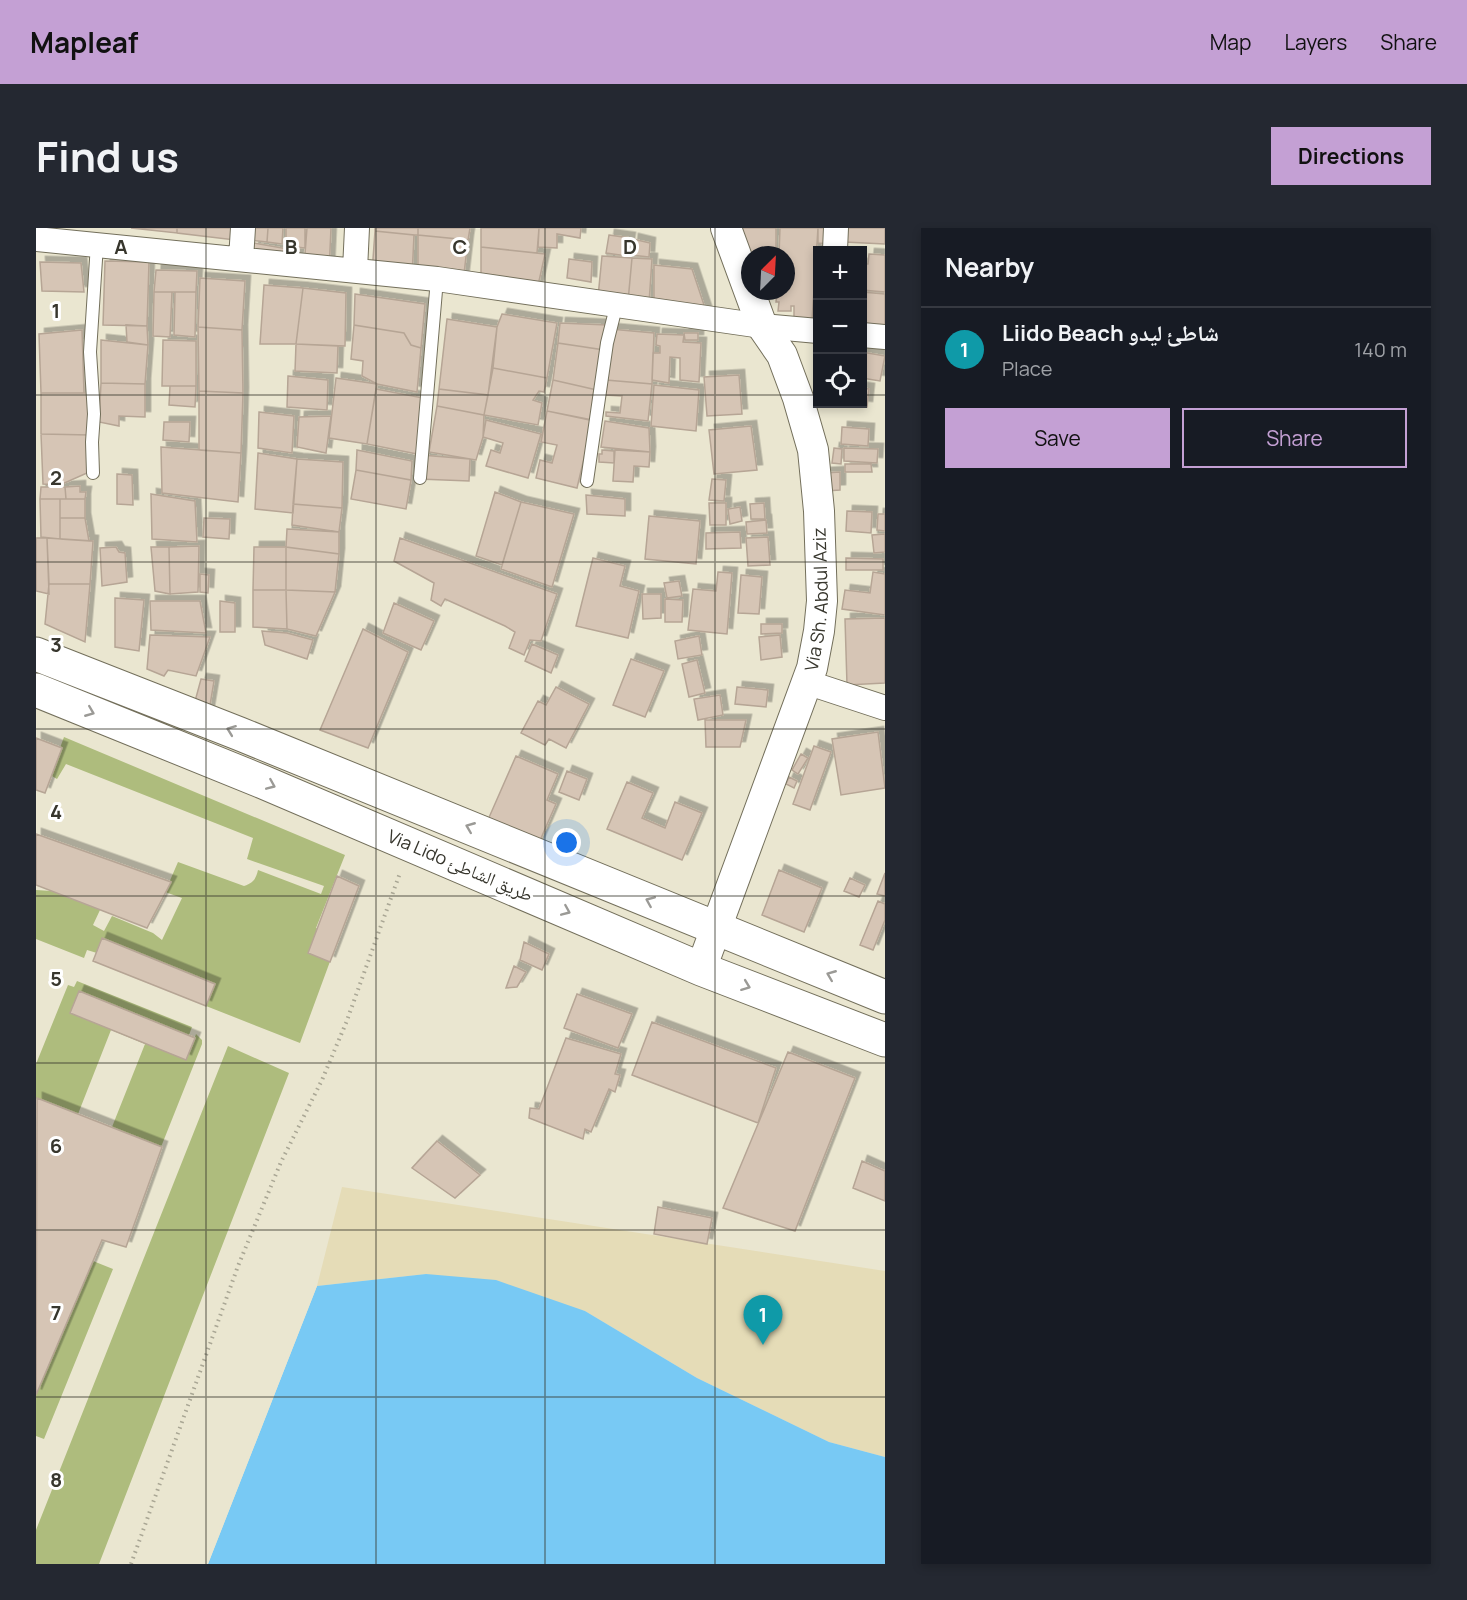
<!DOCTYPE html>
<meta charset="utf-8">
<style>
:root{--surface:#171b24;--page:#242831;--text:#f1f3f6;--muted:#9ea1a6;--line:#363941;--accent:#c4a0d4}
body{margin:0;font-family:Manrope,"Noto Naskh Arabic",sans-serif;background:var(--page);color:var(--text)}
.controls{position:absolute;right:18px;top:18px;display:grid;overflow:hidden;border-radius:0px;box-shadow:0 3px 9px #0003}
.controls button{width:54px;height:54px;display:grid;place-items:center;padding:0;border:0;border-bottom:2px solid var(--line);background:var(--surface);color:var(--text);font:30px sans-serif}
.compass{position:absolute;left:705px;top:18px;width:54px;height:54px;border-radius:50%;background:var(--surface);box-shadow:0 3px 9px #0003;rotate:24deg}
.you{position:absolute;left:531px;top:615px;width:21px;height:21px;margin:-15px;border:4px solid #fff;border-radius:50%;background:#1a73e8;box-shadow:0 0 0 9px #1a73e833}
.badge{display:grid;place-items:center;width:39px;height:39px;border-radius:50%;background:var(--accent);color:#fff;font-size:20px;font-weight:700}
.pin{position:absolute;translate:-50% -50px;filter:drop-shadow(0 2px 3px #0008)}
.pin::after{content:'';position:absolute;top:32px;width:21px;height:18px;background:inherit;clip-path:polygon(0 0,100% 0,50% 100%)}
.list{margin:0;padding:0;list-style:none}
h2{display:flex;justify-content:space-between;align-items:center;height:78px;margin:0;padding:0 24px;font-size:26px}
h2 small{font-size:20px;font-weight:400;color:var(--muted)}
.list li{display:grid;grid-template-columns:39px 1fr auto;gap:18px;align-items:center;box-sizing:border-box;height:84px;padding:0 24px;border-top:2px solid var(--line)}
.list b{display:block;font-size:22px;white-space:nowrap}
.list p{margin:0;font-size:20px;white-space:nowrap;color:var(--muted)}
.list em{font-size:20px;font-style:normal;color:var(--muted)}
.actions{display:flex;gap:12px;padding:18px 24px}
.actions a{flex:1;padding:14px 0;border:2px solid var(--accent);border-radius:0px;text-align:center;font-size:21px;color:var(--accent)}
.actions .main{background:var(--accent);color:#111}
.icon{flex:none;width:33px;height:33px;fill:none;stroke:currentColor;stroke-width:2;stroke-linecap:round;stroke-linejoin:round}
.map{position:relative;flex:none;width:849px;height:1336px;overflow:hidden;border-radius:0px}
header{display:flex;align-items:center;gap:36px;box-sizing:border-box;height:84px;padding:0 30px;background:var(--accent);color:#111}
header strong{font-size:28px}
nav{display:flex;gap:33px;margin-inline-start:auto;font-size:21px}
.intro{display:flex;align-items:center;justify-content:space-between;box-sizing:border-box;height:144px;padding:0 36px}
h1{margin:0;font-size:42px}
.button{padding:15px 27px;border-radius:0px;background:var(--accent);color:#111;font-size:21px;font-weight:700}
main{display:flex;gap:36px;padding:0 36px}
aside{flex:1;background:var(--surface);border-radius:0px;box-shadow:0 3px 9px #0003}
.map>svg:first-child{display:block}
.green{fill:#aebc7d}
.sand{fill:#e5dcb7}
.water{fill:#78c9f4}
.pier{fill:#eae6d0}
.building{fill:#d6c5b5;stroke:#b6a595;stroke-width:1.5;filter:url(#shadow)}
.lines{fill:none;stroke-linecap:round;stroke-linejoin:round}
.service-casing{stroke:#736f5b;stroke-width:14}
.minor-casing{stroke:#736f5b;stroke-width:26}
.tertiary-casing{stroke:#736f5b;stroke-width:32}
.secondary-casing{stroke:#736f5b;stroke-width:35}
.path{stroke:#a9a694;stroke-width:4;stroke-dasharray:1.5 4.5;stroke-linecap:butt}
.service{stroke:#fff;stroke-width:12}
.minor{stroke:#fff;stroke-width:24}
.tertiary{stroke:#fff;stroke-width:30}
.secondary{stroke:#fff;stroke-width:33}
.oneway{stroke:#9b9a96}
.grid{fill:none;stroke:#37362d;stroke-width:1.5;stroke-opacity:0.55}
.labels{text-anchor:middle;stroke-width:6;stroke-linejoin:round;paint-order:stroke}
.street-label{font-size:18px;fill:#37362d;stroke:#fff}
.grid-label{font-size:20px;text-anchor:middle;font-weight:bold;fill:#37362d;stroke:#fff;stroke-width:6;stroke-linejoin:round;paint-order:stroke}
</style>
<header>
<strong>Mapleaf</strong>
<nav><a>Map</a><a>Layers</a><a>Share</a></nav>
</header>
<div class="intro"><h1>Find us</h1><a class="button">Directions</a></div>
<main>
<div class="map">
<svg width="849" height="1336" viewBox="0 0 849 1336">
<defs>
<filter id="shadow"><feDropShadow dx="5.5" dy="-5.5" stdDeviation="0" flood-color="#0004"/></filter>
</defs>
<rect width="100%" height="100%" fill="#eae6d0"/>
<path class="green" d="M28,509l281,118 -29,73 23,9 -39,106 -94,-37 9,-22 -112,-46 -6,15 -10,-3 -3,8 -48,-19v-49l15,1 49,19 -7,15 11,6 8,-15 41,17 9,7 20,-42 -17,-6 13,-30 66,24c9,-3 12,-7 14,-16l63,24 3,-8 -77,-27 6,-21 -187,-74 -9,15 -7,-4z
M41,753l115,46 -3,8 6,2 1,-3 6,6v4l-41,103 -49,-20 33,-83 -34,-14 -33,84 -41,-16 -1,2v-36l32,-79 6,2z
M192,818l61,27 -190,491h-63v-34z
M57,1033l20,8 -69,170 -8,-3v-41z"/>
<path class="sand" d="M306,959l543,84v186l-56,-15 -132,-64 -112,-67 -159,-37 -109,12z"/>
<path class="water" d="M390,1046l70,6 89,31 112,67 132,64 56,15v107h-677l109,-278z"/>
<path class="pier" d="M278,1057l3,1 -109,278h-3z"/>
<path class="building" d="M95,0h46v5z
M141,0h59l-1,12 -58,-7z
M214,0h18l-1,14 -18,-2z
M232,0h15l-1,16 -15,-2z
M250,0h19v20l-19,-2z
M271,0h24l-2,43 -25,-4z
M339,0h43v7h-4l-39,-4z
M382,0h52l-2,12 -50,-5z
M445,0h58l-2,25 -56,-6z
M503,0h42l-1,10 -23,-4v14l-19,-1z
M706,0h34v27h-26l-8,10z
M744,0h38l-6,93 -18,-1v-14h-3v5h-13l1,-9h-3l1,-11h9v-36h-7z
M782,0h12v16l-12,-1z
M809,0h40v16l-41,-2z
M339,3l39,4 -2,42 -40,-4z
M382,7l50,5 -5,42 -45,-7z
M573,7l21,3 -3,18 -21,-3z
M597,11l17,4 -1,14 -18,-2z
M218,15l45,8 -2,12 -45,-8z
M445,19l64,7 -10,45 -54,-6z
M833,26l16,1v37l-23,-2v-26h6z
M566,28l30,2 -4,44 -30,-5z
M596,30l20,1 -3,44 -21,-2z
M533,31l23,3 -1,20 -24,-4z
M69,33l44,1 -2,64 -44,-1z
M4,34l41,1 3,29 -42,-1z
M618,37l38,4 14,42 -52,-1z
M120,42l41,1 -1,21h-42z
M164,50l45,3 -3,49 -44,-3z
M228,57l39,3 -7,56h-36z
M267,60l43,5 -1,53 -49,-2z
M118,64h18l-2,45 -17,-1z
M139,64h21l-1,45 -21,-2z
M826,64l23,2v49l-23,-3z
M319,66l70,10 -4,44 -10,-3 -7,-12 -50,-8z
M466,86l55,9 -10,55 -54,-10 4,-41z
M411,91l50,8 -9,68 -49,-6z
M524,95l47,2 -3,25 -46,-7z
M90,97l21,1 1,19 -21,-3z
M318,97l50,8 7,12 10,3 -4,44 -40,-8 -15,-8 1,-15 -12,-2z
M162,99l44,3 1,63 -44,-2z
M574,101l44,4 -2,51 -46,-4z
M46,102l2,63h-43l-2,-59z
M648,105h14v7h-13z
M621,106l27,1 -1,7 18,1 -2,39 -19,-2v-22l-10,-1 -1,26 -17,-3 1,-27h7v-7l-4,-1z
M65,112l47,5 -3,39 -44,-1z
M127,112l33,1v45h-34z
M522,115l46,7 -7,40 -44,-10z
M260,116l42,2 -1,27 -42,-2z
M826,124l23,4 -5,25 -18,-3z
M457,140l54,10 -3,14 -5,-1 -6,9 9,3 -4,22 -54,-10z
M703,147l3,39 -35,2 -3,-39z
M252,148l40,4 -1,30 -40,-3z
M300,150l41,6 -10,60 -38,-6z
M517,152l44,10 -7,30 -43,-9z
M570,152l46,4 -4,37 -42,-5v-4l14,1 2,-17 -17,-1z
M65,155l44,1v33l-26,-1v10l-20,-4z
M618,157l45,5 -3,41 -45,-5z
M134,158h26l-1,21 -26,-2z
M826,160l7,1 -2,18 -23,-3h18z
M340,161l47,9 -6,56 -50,-10z
M403,161l49,6 -4,20 -47,-9z
M163,163l44,2 -2,60 -42,-3z
M5,165h49v42l-49,-1z
M401,178l47,9 -1,22 -7,23 -47,-8z
M511,183l46,9 -16,68 -41,-10 4,-18 12,3 5,-18 -16,-3z
M223,184l35,4 -2,37 -34,-5z
M295,188l-5,37 -29,-6 2,-30z
M450,192l55,14 -13,44 -42,-12 5,-16 9,3 3,-10 -20,-6z
M569,193l44,7 1,24 -49,-5z
M128,194h26l-1,20 -26,-2z
M715,198l6,44 -43,4 -5,-44z
M806,199l27,2 -1,17 -27,-2z
M5,206l49,1 -3,38 -27,12 -17,-1z
M125,219l80,6 -3,49 -76,-9z
M798,220l8,1 -1,15 -9,-1z
M808,220l34,1 -1,14 -33,-2z
M321,222l55,11 -1,19 -55,-10z
M566,222l12,1v12l-15,-1v-8h3z
M579,222l35,2 -1,15 -15,-1 -1,16 -20,-1z
M222,225l39,6 -4,54 -38,-4z
M385,227l49,4 -1,22 -50,-2z
M261,231l46,3 -1,46 -49,-4z
M809,236h26l1,8h-27z
M320,242l55,10 -5,29 -55,-10z
M804,244v18l-14,1 -1,-18z
M81,246l15,1 1,30 -16,-1z
M676,251l14,1 -2,21 -15,-1z
M44,258v6h6l-1,7h-19l-1,-12z
M5,259h24l1,12h-26z
M459,264l26,10 -19,63 -26,-9z
M115,266l44,7 2,41 -45,-3z
M550,267l39,4v17l-38,-2z
M4,271h20v40l-19,-2z
M24,271h25v19h-25z
M485,274l53,12 -22,73 -51,-18z
M673,275h17v22h-16z
M728,275l1,16h-14l-1,-15z
M257,276l49,4 -3,24 -47,-7z
M704,279l2,14 -12,3 -2,-15z
M811,283l25,1 -1,21 -25,-2z
M842,286h7v17l-8,-1z
M613,288l51,5 -4,43 -51,-5z
M24,290h25l4,23 -29,-2z
M168,290l26,1 -1,20 -26,-2z
M730,292l1,13 -20,1 -1,-12z
M251,301l52,3v22l-53,-7z
M704,304l1,16 -35,1v-16z
M849,306v18l-11,1 -2,-18z
M732,309l2,28 -22,1 -2,-28z
M0,310h11l2,56 -13,-3z
M11,310l46,3 -3,43h-41z
M364,310l157,56 -16,47 -11,-1 -6,15 -15,-7 6,-16 -10,-6 -60,-27 -4,7 -10,-6 3,-17 -40,-22z
M163,318l-1,46 -28,2 -1,-47z
M80,319l3,5 6,1 2,29 -25,4 -2,-38z
M115,319h18l1,47 -15,-3z
M218,319h32v43h-33z
M250,319l53,7 -4,38 -49,-2z
M557,330l32,8 -5,20 19,5 -11,47 -52,-12z
M810,330l37,1v11h-37z
M682,344l14,1 -5,61 -39,-4 5,-41 23,2z
M837,344l12,2v41l-43,-6 3,-19 25,3z
M164,346l9,1 -1,18 -8,-1z
M705,347l21,2 -3,37 -21,-1z
M643,353l3,15 -15,2 -3,-15z
M13,356h41l-5,58 -40,-18z
M217,362h33l1,39 -34,-2z
M250,362l49,2 -19,44 -29,-7z
M606,366h19v24l-18,1z
M79,370l29,2 -5,51 -24,-4z
M629,371l18,1 -1,22h-17z
M114,373h50l6,32 -55,-3z
M184,373l15,2v29h-15z
M358,375l40,18 -13,29 -38,-17z
M849,390v65l-38,2 -2,-66z
M725,396h21v9l-21,1z
M327,401l45,23 -40,96 -48,-18z
M226,403l25,2 26,7 -6,19 -42,-14z
M114,407l60,2 -14,39 -28,-6 -4,6 -17,-7z
M744,407l2,22 -21,3 -2,-23z
M663,408l3,19 -24,4 -3,-18z
M496,416l26,11 -7,18 -26,-12z
M595,431l33,12 -19,46 -32,-12z
M661,432l8,33 -16,4 -7,-33z
M165,451l13,2 -5,30 -15,-6z
M520,459l33,17 -23,44 -17,-9 -4,6 -24,-12 17,-32 8,4z
M701,459l31,3 -2,17 -31,-3z
M684,467l3,20 -25,5 -4,-21z
M669,492h41l-6,27h-34z
M842,504l7,56 -44,7 -9,-56z
M0,510l26,10 -17,45 -9,-3z
M778,518l17,6 -21,58 -17,-6z
M765,526l7,4 -10,16 -6,-4z
M480,528l42,18 -11,26 9,4 -18,41 -51,-23z
M531,543l20,8 -8,21 -20,-8z
M753,549l8,4 -3,7 -8,-4z
M591,554l26,11 -11,25 23,10 10,-26 27,11 -20,47 -75,-31z
M0,606l135,48 -24,46 -111,-43z
M743,642l43,18 -18,44 -42,-17z
M849,645v23l-8,-2z
M301,648l22,10 -29,76 -22,-9z
M814,650l15,7 -6,12 -15,-6z
M842,673l7,3v16l-12,30 -13,-5z
M66,710l113,46 -9,22 -113,-45z
M488,714l25,12 -7,16 -22,-10z
M478,738l12,6 -9,15 -11,1z
M43,763l116,47 -9,22 -116,-47z
M541,766l55,20 -14,34 -54,-20z
M616,794l124,46 -18,55 -126,-48z
M530,810l55,16 -6,20 5,1 -5,17 -6,-3 -18,43 -6,-3 -2,10 -54,-21 1,-10 9,1z
M752,824l67,26 -60,153 -72,-23z
M1,870l125,49 -36,100 -24,-7 -66,155z
M401,913l43,34 -25,23 -43,-30z
M826,933l23,10v30l-32,-13z
M622,979l54,11 -5,26 -53,-10z"/>
<g class="lines">
<defs>
<path id="service" d="M57,245l-1,-31 2,-28 -4,-62 7,-108
M384,250l17,-199
M551,253l20,-138 10,-40"/>
<path id="minor" d="M0,11l401,40 325,47 56,5
M799,22l1,-22
M205,31l2,-31
M319,42l2,-42
M826,107l23,2
M770,454l79,26"/>
<g id="tertiary">
<path id="s1" d="M665,741l111,-301 7,-37 3,-30 -3,-90 -6,-61 -15,-52 -16,-43 -20,-29 -36,-98"/>
</g>
<path id="secondary" d="M0,426l204,80 645,263
M0,462l227,92 438,187 184,71"/>
</defs>
<use href="#service" class="service-casing"/>
<use href="#minor" class="minor-casing"/>
<use href="#tertiary" class="tertiary-casing"/>
<use href="#secondary" class="secondary-casing"/>
<path class="path" d="M95,1336l107,-298 43,-104 41,-82 24,-57 54,-150"/>
<use href="#service" class="service"/>
<use href="#minor" class="minor"/>
<use href="#tertiary" class="tertiary"/>
<use href="#secondary" class="secondary"/>
</g>
<defs><path id="oneway-chevron" d="M-2-3.5L2.5 0L-2 3.5" fill="none" stroke-width="1.6" stroke-linecap="round" stroke-linejoin="round" transform="scale(1.5)"/></defs>
<g class="oneway">
<use href="#oneway-chevron" transform="translate(54 484) rotate(22)"/>
<use href="#oneway-chevron" transform="translate(195 502) rotate(-159)"/>
<use href="#oneway-chevron" transform="translate(235 557) rotate(23)"/>
<use href="#oneway-chevron" transform="translate(434 599) rotate(-158)"/>
<use href="#oneway-chevron" transform="translate(614 673) rotate(-157)"/>
<use href="#oneway-chevron" transform="translate(530 683) rotate(23)"/>
<use href="#oneway-chevron" transform="translate(795 747) rotate(-158)"/>
<use href="#oneway-chevron" transform="translate(710 758) rotate(21)"/>
</g>
<path class="grid" d="M170,0v1336M340,0v1336M509,0v1336M679,0v1336M0,167h782M826,167h23M0,334h849M0,501h849M0,668h849M0,835h849M0,1002h849M0,1169h849"/>
<g class="labels">
<g class="street-label">
<text dy="6" stroke="none"><textPath href="#s1" startOffset="390">Via Sh. Abdul Aziz</textPath></text>
<text transform="translate(424 638) rotate(23)" y="6">Via Lido طريق الشاطئ</text>
</g>
</g>
<g class="grid-label">
<text x="85" y="26">A</text>
<text x="255" y="26">B</text>
<text x="424" y="26">C</text>
<text x="594" y="26">D</text>
<text x="20" y="90">1</text>
<text x="20" y="257">2</text>
<text x="20" y="424">3</text>
<text x="20" y="591">4</text>
<text x="20" y="758">5</text>
<text x="20" y="925">6</text>
<text x="20" y="1092">7</text>
<text x="20" y="1259">8</text>
</g>
</svg>
<div class="controls">
<button>+</button>
<button>−</button>
<button><svg class="icon" aria-label="locate" viewBox="0 0 24 24"><circle cx="12" cy="12" r="6"/><path d="M12 2v4M12 18v4M2 12h4M18 12h4"/></svg></button>
</div>
<svg class="compass" viewBox="-18 -18 36 36"><path d="M0-13l5 13h-10z" fill="#e53935"/><path d="M0 13l5-13h-10z" fill="#9ea1a6"/></svg>
<div class="you"></div>
<div class="pin badge" style="left:727px;top:1117px;background:#0f9aa8">1</div>
</div>
<aside>
<h2>Nearby<small></small></h2>
<ul class="list">
<li><span class="badge" style="background:#0f9aa8">1</span><div><b>Liido Beach شاطئ ليدو</b><p>Place</p></div><em>140 m</em></li>
</ul>
<div class="actions"><a class="main">Save</a><a>Share</a></div>
</aside>
</main>
